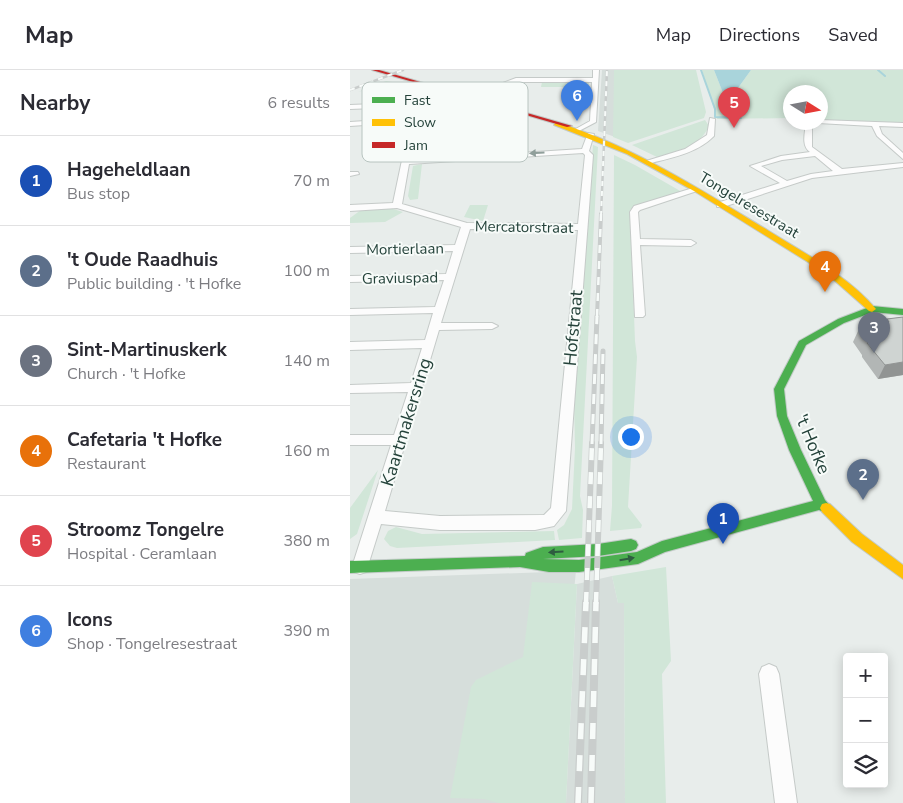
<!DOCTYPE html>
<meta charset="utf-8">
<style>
:root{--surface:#fff;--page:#f2f2f3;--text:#2b2b33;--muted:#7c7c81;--line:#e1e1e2;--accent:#697e78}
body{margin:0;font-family:"Nunito Sans",sans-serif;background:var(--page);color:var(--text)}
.controls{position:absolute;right:15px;bottom:15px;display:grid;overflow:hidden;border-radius:5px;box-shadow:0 2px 12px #0003}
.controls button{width:45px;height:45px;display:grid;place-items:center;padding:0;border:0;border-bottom:1px solid var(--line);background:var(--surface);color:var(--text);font:25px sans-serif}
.compass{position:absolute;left:433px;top:15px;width:45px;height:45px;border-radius:50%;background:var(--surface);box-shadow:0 2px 12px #0003;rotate:101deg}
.you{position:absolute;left:280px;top:366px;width:18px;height:18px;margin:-12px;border:4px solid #fff;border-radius:50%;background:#1a73e8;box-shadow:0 0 0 8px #1a73e833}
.badge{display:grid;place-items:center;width:32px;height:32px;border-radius:50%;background:var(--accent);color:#fff;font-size:16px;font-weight:700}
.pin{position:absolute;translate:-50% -41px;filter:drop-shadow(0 1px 2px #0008)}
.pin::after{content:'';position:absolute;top:26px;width:18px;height:15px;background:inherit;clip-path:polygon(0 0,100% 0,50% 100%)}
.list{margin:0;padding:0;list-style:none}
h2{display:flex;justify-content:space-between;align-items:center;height:65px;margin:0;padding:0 20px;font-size:21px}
h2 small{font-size:16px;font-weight:400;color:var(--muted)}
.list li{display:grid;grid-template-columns:32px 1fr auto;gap:15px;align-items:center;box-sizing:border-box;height:90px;padding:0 20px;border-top:1px solid var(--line)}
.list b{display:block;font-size:19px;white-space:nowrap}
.list p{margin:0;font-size:16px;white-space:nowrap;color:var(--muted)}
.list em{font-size:16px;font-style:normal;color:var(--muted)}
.icon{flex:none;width:28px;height:28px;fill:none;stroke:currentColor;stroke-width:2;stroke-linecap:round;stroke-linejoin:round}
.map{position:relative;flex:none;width:553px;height:733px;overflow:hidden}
header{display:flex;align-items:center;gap:30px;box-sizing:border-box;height:70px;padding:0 25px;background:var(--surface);border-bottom:1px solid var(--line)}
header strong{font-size:24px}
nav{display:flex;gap:28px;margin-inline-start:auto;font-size:18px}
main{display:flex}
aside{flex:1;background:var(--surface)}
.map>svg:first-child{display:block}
.built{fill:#d6dedb}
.green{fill:#d1e6d8}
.water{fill:#a9d4db}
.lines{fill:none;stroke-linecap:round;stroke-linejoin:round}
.stream{stroke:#a9d4db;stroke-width:2}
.street-casing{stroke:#c5cac8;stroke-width:2}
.fast-casing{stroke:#c3cbc8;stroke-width:2}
.slow-casing{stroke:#c3cbc8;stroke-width:2}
.jam-casing{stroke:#c3cbc8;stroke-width:2}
.street{fill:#fcfcfc;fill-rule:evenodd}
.fast{fill:#4caf50;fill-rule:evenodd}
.slow{fill:#ffc107;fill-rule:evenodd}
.jam{fill:#c62828;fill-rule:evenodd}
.rail-far4-casing{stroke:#c9cdcc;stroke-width:2.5}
.rail-far3-casing{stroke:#c9cdcc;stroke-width:4}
.rail-far2-casing{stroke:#c9cdcc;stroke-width:5}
.rail-far1-casing{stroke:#c9cdcc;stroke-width:6}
.rail-casing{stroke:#c9cdcc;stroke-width:8}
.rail-far4{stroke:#f7fbf9;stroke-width:2;stroke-dasharray:5;stroke-linecap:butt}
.rail-far3{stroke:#f7fbf9;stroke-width:2.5;stroke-dasharray:8;stroke-linecap:butt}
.rail-far2{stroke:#f7fbf9;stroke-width:3;stroke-dasharray:10;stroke-linecap:butt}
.rail-far1{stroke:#f7fbf9;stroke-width:4.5;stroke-dasharray:12;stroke-linecap:butt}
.rail{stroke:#f7fbf9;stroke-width:5.5;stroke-dasharray:16;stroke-linecap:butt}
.wall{fill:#b2b6b5}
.shaded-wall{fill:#919493}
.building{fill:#cfd4d2;stroke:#919493}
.oneway{fill:#909f9b}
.oneway2{fill:#2e5d40}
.labels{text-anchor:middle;stroke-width:4;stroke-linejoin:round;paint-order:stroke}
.far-street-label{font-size:15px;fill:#24423a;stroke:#f7fbf9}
.street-label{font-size:18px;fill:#24423a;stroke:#f7fbf9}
.key{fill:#f7fbf9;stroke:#b8c4c0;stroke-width:1}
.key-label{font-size:14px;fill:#24423a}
</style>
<header>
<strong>Map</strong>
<nav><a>Map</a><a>Directions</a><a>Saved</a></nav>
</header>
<main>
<aside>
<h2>Nearby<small>6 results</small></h2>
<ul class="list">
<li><span class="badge" style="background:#1a4fb4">1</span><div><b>Hageheldlaan</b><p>Bus stop</p></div><em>70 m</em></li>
<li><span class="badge" style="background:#5c6f8a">2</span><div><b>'t Oude Raadhuis</b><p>Public building · 't Hofke</p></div><em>100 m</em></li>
<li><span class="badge" style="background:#6b7280">3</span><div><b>Sint-Martinuskerk</b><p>Church · 't Hofke</p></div><em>140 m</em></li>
<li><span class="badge" style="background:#e8710a">4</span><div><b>Cafetaria 't Hofke</b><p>Restaurant</p></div><em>160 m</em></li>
<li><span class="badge" style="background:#e0444e">5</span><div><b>Stroomz Tongelre</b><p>Hospital · Ceramlaan</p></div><em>380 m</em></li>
<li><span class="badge" style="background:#3f7fe0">6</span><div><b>Icons</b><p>Shop · Tongelresestraat</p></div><em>390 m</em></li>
</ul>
</aside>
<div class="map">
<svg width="553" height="733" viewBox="0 0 553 733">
<rect width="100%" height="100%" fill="#e8edeb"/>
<path class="built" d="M252,0h16v68l-20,-7z
M226,501l-24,232h-202v-224z
M262,506l6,27h6l1,200h-59l11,-219z"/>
<path class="green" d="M264,0h82l10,42 -2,6 -76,25 -15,-6z
M352,0h12l9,23 13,7 2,-12 13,-18h152v54l-82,-3 -1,-29h-30v26l-73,1z
M36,11l6,1 62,18 -41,18 1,-24 -3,-1 -28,-8 -25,7z
M192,12h47l-1,10h-22l1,-5h-26z
M355,50l4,6c-9,21 -32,25 -52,31l-25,-12z
M243,75l5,2 -18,349 3,14 -1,28 -23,2 -2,-10 7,-5 8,-16 3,-61 -1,-49z
M264,85l21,10 47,27 -50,16 -2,2 5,131 2,16 -9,150 14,18 -1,3 -31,3 2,-25z
M72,94l-4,35 -8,1 -2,-4 5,-30z
M120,135h18l-5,16 -19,-4z
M40,138l13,4 -18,10 -35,1v-5l11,-8z
M28,400l-21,64 -7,5v-31z
M46,457l26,7 132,-3 1,9 -158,8 -7,-2 -6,-7 4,-8z
M316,497l5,94 -9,13 4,129h-41l-1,-200h-6l-6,-27z
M182,512l45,2 -11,219h-67l-15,-4 -34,-1 21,-111 5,-7 47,-23z"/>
<path class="water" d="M364,0h37l-13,18 -2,13 -13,-8z"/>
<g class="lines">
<path class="stream" d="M351,0l14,39v8l26,1
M528,0l7,6"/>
<defs>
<path id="street" d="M243,0h6l-3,52 -19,10 -5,-1 18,-10 2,-39h-75l-96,35 -5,6 -6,37 172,-11 6,-16 6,1 -5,17 4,4 -27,356 -12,15 -19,4h-95l-59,-6 -15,48 -6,2 -6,-2 -2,-5 39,-122h-41v-10h44l14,-43 -58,1v-8l61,-2 11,-35 -72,2v-8l75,-2 8,-27 -83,2v-6l85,-2 9,-27 -94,2v-6l96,-2 7,-23 -103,2v-6l105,-2 6,-18 -64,-19 -47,3v-6l43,-2 17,-81 -60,4v-4l62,-4 5,-3 99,-37h77zM233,83l2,2 -7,69 -111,-1 -65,-19 7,-40zM120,159l108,1 -27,278 -7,7 -104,1 -55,-5 54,-181 53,-1 6,-3 -6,-3h-51z
M0,35l25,-1 3,2 -3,2 -25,1z
M360,48l5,1 -1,17c-18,18 -44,22 -67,28l-4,-2 42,-13 22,-14z
M470,50l83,3v4l-24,-1 3,8 21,19v6l-26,-23 -5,-10 -54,-3 2,-1z
M465,52l-3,2v23l30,22 61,-6v4l-91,11 -89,29h-6v-4l63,-20 -30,-17 31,-10 29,-4c-9,-6 -5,-19 -4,-29zM465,86l18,15 -22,3 -24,7 -26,-15 21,-6z
M0,102h8l1,2 -9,2z
M343,118l7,2 -60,20 -2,2 2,27 51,1 5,3 -5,3 -51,-1 5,70 -2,2h-8l-5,-105 4,-6z
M419,594l7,3 3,7 18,129h-22l-16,-129 3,-7z"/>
<path id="fast" d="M522,236l31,3v6l-30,-3 -29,11 -38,22 -22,44 3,27 14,34 24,50 7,8 -2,4 -4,1 -7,-3 -154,42 -27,12 -59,8h-30l-29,-5 -170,6v-12l175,-5 1,-3 17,-6 55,-3 33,-5 5,2 2,4 -2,4 -5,2 -33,5 -55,3 36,1 58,-8 25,-11 151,-40 -24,-51 -12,-34 -3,-27 25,-48 39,-22z"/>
<path id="slow" d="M206,52c77,24 145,68 213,109 37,23 79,45 107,78l-4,3 -3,-1 -42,-37 -133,-83 -67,-37 -73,-29z
M476,433l4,1 32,30 41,31v14l-51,-37 -30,-30 -2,-4 2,-4z"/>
<path id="jam" d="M22,0h7l193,56 -5,1z"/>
</defs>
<use href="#street" class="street-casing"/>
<use href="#fast" class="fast-casing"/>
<use href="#slow" class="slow-casing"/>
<use href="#jam" class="jam-casing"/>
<use href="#street" class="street"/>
<use href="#fast" class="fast"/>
<use href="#slow" class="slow"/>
<use href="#jam" class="jam"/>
<defs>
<path id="rail-far4" d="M0,20l53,-20
M251,146l6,-146"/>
<path id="rail-far3" d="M247,247l4,-103"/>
<path id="rail-far2" d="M242,374l5,-128
M251,374l2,-93"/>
<path id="rail-far1" d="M236,534l6,-161
M246,534l5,-161"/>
<path id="rail" d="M228,733l8,-201
M241,733l5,-201"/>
</defs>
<use href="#rail-far4" class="rail-far4-casing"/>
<use href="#rail-far3" class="rail-far3-casing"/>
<use href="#rail-far2" class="rail-far2-casing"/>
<use href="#rail-far1" class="rail-far1-casing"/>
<use href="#rail" class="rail-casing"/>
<use href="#rail-far4" class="rail-far4"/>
<use href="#rail-far3" class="rail-far3"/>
<use href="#rail-far2" class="rail-far2"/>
<use href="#rail-far1" class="rail-far1"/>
<use href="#rail" class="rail"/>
</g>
<path class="wall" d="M553,247v58l-25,4 -16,-22v-2l-9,-13 6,-13 26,-6 2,-4z"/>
<path class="shaded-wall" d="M553,292v13l-25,4 7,-14z"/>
<path class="building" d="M553,247v45l-18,3 -18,-22 2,-1 -10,-13 30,-7 -2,-3z"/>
<defs><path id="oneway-solid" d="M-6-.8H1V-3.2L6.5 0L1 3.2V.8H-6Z" transform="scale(1.25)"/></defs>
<use class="oneway" href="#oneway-solid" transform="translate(187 83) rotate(176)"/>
<g class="oneway2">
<use href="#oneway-solid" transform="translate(206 482) rotate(177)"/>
<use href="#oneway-solid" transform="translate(277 489) rotate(-10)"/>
</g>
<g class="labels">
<g class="far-street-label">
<text transform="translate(399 135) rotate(31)" y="5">Tongelresestraat</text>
<text transform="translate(174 157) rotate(1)" y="5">Mercatorstraat</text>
<text transform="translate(55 179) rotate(-1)" y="5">Mortierlaan</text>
<text transform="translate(50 208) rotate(-1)" y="5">Graviuspad</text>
</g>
<g class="street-label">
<text transform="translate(223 258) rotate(-85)" y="6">Hofstraat</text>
<text transform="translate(56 352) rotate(-73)" y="6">Kaartmakersring</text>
<text transform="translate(463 374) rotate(67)" y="6">'t Hofke</text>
</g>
</g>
<rect x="12" y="12" width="166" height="80" rx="8" class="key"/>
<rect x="22" y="27" width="23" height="6" fill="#4caf50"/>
<rect x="22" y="49" width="23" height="7" fill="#ffc107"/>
<rect x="22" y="72" width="23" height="6" fill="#c62828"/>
<g class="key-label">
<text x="54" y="35">Fast</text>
<text x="54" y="57">Slow</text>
<text x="54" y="80">Jam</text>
</g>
</svg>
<div class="controls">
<button>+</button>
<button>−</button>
<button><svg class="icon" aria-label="layers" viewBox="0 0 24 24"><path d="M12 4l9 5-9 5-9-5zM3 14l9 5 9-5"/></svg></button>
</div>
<svg class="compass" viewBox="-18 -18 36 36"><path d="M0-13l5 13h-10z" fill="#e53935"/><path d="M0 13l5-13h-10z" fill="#7c7c81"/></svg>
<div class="you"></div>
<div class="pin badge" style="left:373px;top:474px;background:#1a4fb4">1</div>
<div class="pin badge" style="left:513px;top:430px;background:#5c6f8a">2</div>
<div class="pin badge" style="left:524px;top:283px;background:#6b7280">3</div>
<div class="pin badge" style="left:475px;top:222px;background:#e8710a">4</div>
<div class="pin badge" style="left:384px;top:58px;background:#e0444e">5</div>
<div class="pin badge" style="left:227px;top:51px;background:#3f7fe0">6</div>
</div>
</main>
